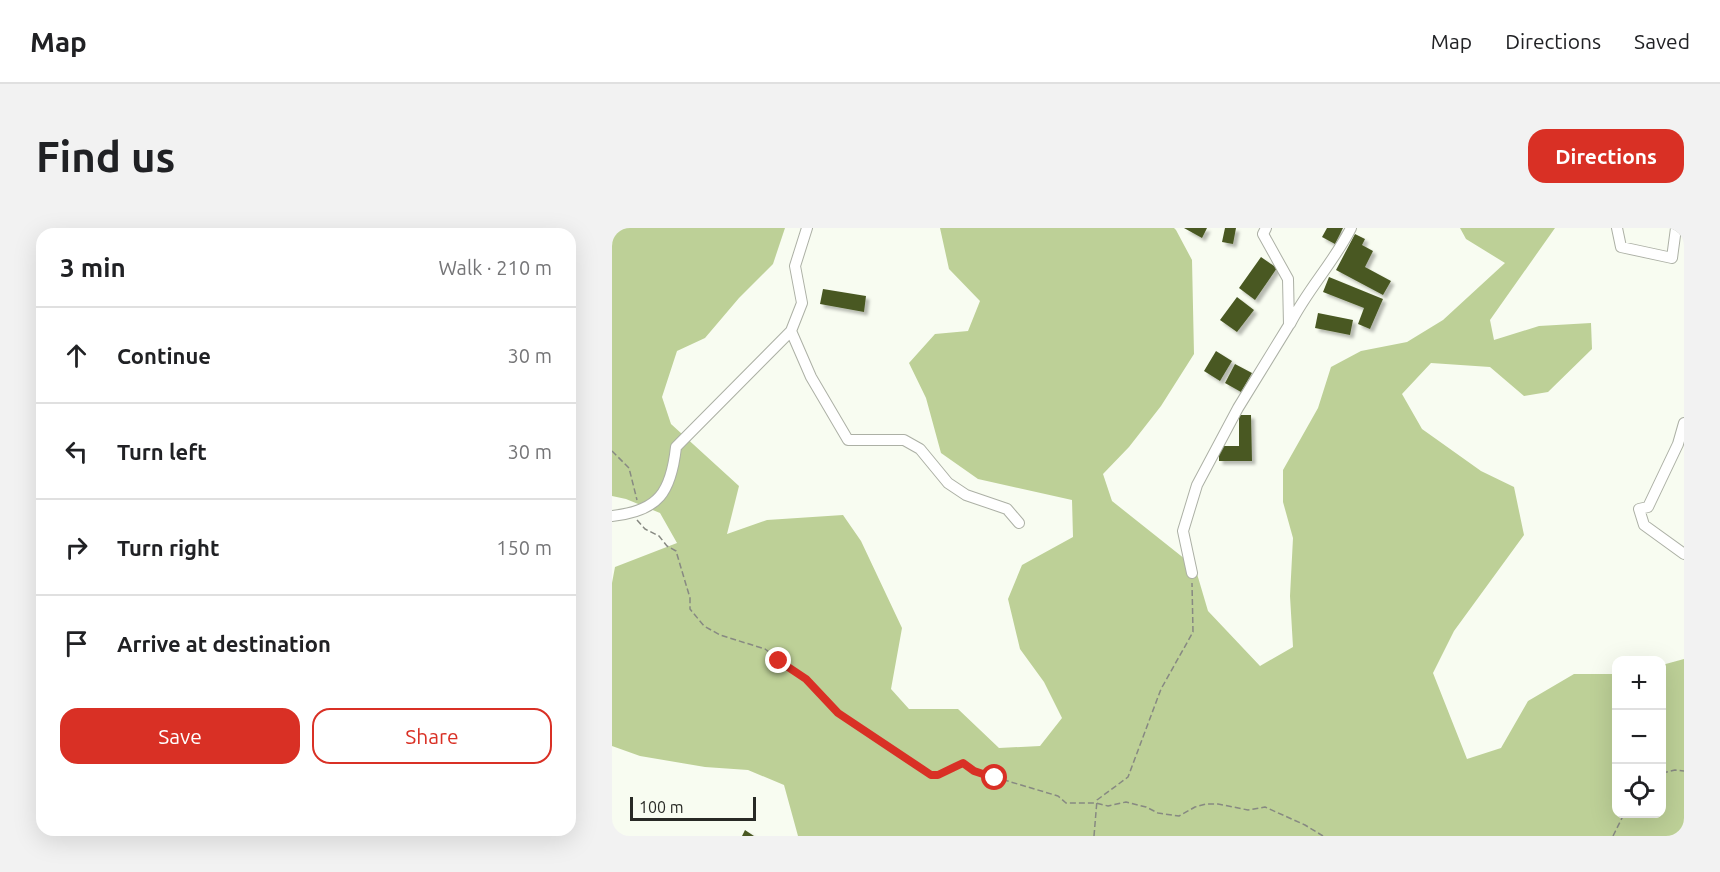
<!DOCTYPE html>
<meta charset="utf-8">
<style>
:root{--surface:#fff;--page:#f2f2f2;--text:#202124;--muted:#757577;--line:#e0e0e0;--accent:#d93025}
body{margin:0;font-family:Ubuntu,sans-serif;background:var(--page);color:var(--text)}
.controls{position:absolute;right:18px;bottom:18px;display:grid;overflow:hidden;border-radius:12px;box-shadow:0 6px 24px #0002}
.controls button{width:54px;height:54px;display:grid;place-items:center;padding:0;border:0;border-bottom:2px solid var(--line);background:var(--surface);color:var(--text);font:30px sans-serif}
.scale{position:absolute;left:18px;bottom:15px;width:126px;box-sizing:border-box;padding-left:6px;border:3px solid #282925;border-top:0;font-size:16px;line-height:21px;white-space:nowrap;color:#282925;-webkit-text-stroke:4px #f8fcf1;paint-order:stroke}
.stop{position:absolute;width:18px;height:18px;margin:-14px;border:4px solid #d93025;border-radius:50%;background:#fff}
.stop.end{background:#d93025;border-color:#fff;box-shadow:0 2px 6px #0008}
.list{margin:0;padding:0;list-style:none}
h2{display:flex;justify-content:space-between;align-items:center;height:78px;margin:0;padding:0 24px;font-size:26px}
h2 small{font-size:20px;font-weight:400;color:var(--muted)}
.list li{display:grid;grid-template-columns:39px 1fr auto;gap:18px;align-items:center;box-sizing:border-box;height:96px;padding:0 24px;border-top:2px solid var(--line)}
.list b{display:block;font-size:22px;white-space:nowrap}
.list em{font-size:20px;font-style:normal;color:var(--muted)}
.actions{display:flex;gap:12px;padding:18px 24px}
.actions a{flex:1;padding:14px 0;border:2px solid var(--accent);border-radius:18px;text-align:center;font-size:21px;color:var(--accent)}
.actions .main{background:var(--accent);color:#fff}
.icon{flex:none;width:33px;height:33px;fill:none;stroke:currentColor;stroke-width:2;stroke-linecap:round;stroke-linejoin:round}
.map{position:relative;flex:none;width:1072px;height:608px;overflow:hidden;border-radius:18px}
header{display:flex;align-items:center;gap:36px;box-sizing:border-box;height:84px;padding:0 30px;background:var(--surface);border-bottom:2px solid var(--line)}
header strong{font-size:28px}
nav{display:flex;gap:33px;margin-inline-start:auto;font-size:21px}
.intro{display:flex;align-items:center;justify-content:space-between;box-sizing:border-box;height:144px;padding:0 36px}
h1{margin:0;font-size:42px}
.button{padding:15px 27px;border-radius:18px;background:var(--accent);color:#fff;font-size:21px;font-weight:700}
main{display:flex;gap:36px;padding:0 36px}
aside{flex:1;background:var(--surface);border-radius:18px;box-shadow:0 6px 24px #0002}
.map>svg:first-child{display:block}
.forest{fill:#bdd097}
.building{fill:#4a5924;filter:url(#shadow)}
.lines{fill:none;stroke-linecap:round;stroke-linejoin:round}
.minor-casing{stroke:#acb0a5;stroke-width:12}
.path{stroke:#878982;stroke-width:1.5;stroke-dasharray:6 3;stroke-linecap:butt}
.minor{stroke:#fff;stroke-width:10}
.route{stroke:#d93025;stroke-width:8}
</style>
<header>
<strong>Map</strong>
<nav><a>Map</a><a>Directions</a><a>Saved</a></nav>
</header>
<div class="intro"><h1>Find us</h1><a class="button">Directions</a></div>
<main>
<aside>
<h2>3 min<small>Walk · 210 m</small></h2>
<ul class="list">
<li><svg class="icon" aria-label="ahead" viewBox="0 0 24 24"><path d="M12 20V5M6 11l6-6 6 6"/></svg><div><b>Continue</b></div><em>30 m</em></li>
<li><svg class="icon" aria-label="left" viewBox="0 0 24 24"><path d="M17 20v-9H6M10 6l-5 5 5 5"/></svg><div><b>Turn left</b></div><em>30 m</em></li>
<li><svg class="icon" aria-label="right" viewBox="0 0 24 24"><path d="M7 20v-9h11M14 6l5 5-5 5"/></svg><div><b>Turn right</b></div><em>150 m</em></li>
<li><svg class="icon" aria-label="arrive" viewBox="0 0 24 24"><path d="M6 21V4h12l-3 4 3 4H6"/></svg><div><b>Arrive at destination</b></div></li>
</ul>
<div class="actions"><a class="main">Save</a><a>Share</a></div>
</aside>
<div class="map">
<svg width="1072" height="608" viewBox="0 0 1072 608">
<defs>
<filter id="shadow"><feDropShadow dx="3.5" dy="3.5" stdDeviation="1.5" flood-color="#0004"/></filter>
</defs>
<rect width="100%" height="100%" fill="#f8fcf1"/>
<path class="forest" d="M0,0h173l-12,36 -34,34 -34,40 -28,13 -15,46 9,27 68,62 -12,48 40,-14 76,-5 18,26 41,87 -11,61 18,20h49l41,39 41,-2 22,-28 -18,-36 -24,-33 -12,-50 14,-34 51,-28 -1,-37 -94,-21 -37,-26 -15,-55 -17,-35 26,-29 33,-3 12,-30 -31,-32 -9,-41h234l2,2 16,30 2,94 -33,52 -32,41 -26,27 9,27 83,66 13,44 52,55 33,-19 -3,-51 3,-58 -10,-36v-32l35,-62 13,-41 30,-16 46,-9 36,-22 62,-57 -39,-24 -6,-11h95l-65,92 4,20 45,-14 52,-3 1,26 -44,43 -24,4 -34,-29 -59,-4 -29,31 20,35 59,42 33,16 10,48 -70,96 -21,42 34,86 34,-11 27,-47 46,-27h42l1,140h45v-149l22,-6v177h-886l-14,-51 -36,-15 -43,-3 -65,-11 -28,-10v-163l3,-16 62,-24 -17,-30 -34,-14 -14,-3z"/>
<path class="building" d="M572,0h23l-5,10z
M613,0h11l-3,16 -11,-2z
M715,0h16l-8,16 -13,-7z
M743,6l10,5 -3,6 11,6 -8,16 26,14 -8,14 -47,-25z
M649,29l16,11 -22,32 -16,-12z
M717,49l54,22 -13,30 -12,-5 6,-16 -41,-16z
M211,61l43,7 -2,16 -44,-8z
M625,69l17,13 -17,22 -17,-12z
M706,85l35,7 -3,15 -35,-7z
M604,123l16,10 -12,20 -16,-10z
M623,136l17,9 -11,19 -16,-9z
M627,187h12l1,46h-33v-15h20z
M133,602l9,6h-12z"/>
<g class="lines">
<defs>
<path id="minor" d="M1005,0l4,19 51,11 4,-30
M678,96c17,-34 44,-62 61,-96
M179,103l20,46 37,63h56l16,9 28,34 18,12 41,14 12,14
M1072,195l-6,21 -30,63 -9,2 5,16 40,29
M0,288c47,-5 59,-24 64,-69l115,-116 11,-28 -7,-37 12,-38
M580,345l-9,-42 14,-46 41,-77 51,-83 -1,-46 -25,-45 3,-6"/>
</defs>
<use href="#minor" class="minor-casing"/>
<path class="path" d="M0,223l17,17 8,32
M25,292l8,9 14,7 8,10 9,5 14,47v11l14,17 16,9 45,14 41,30 33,34 82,54 10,8h7l25,-12 11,8 84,25 8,7h30l12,3 18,-4 20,5 12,6 21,3 16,-9 11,-3h12l30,6 17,-3 40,18 18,11
M1050,545l13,-3 9,1
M482,608l3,-36 31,-23 33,-88 32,-57 -1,-49
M1001,608l11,-22"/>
<use href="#minor" class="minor"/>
</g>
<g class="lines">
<path class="route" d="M167,433l27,18 32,34 93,62h7l25,-12 11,8 21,7"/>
</g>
</svg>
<div class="controls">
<button>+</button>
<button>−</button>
<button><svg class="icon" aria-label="locate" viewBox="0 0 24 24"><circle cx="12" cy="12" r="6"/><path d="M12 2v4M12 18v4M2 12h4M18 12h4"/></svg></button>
</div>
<div class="scale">100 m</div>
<div class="stop" style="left:383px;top:550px"></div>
<div class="stop end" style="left:167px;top:433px"></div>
</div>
</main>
